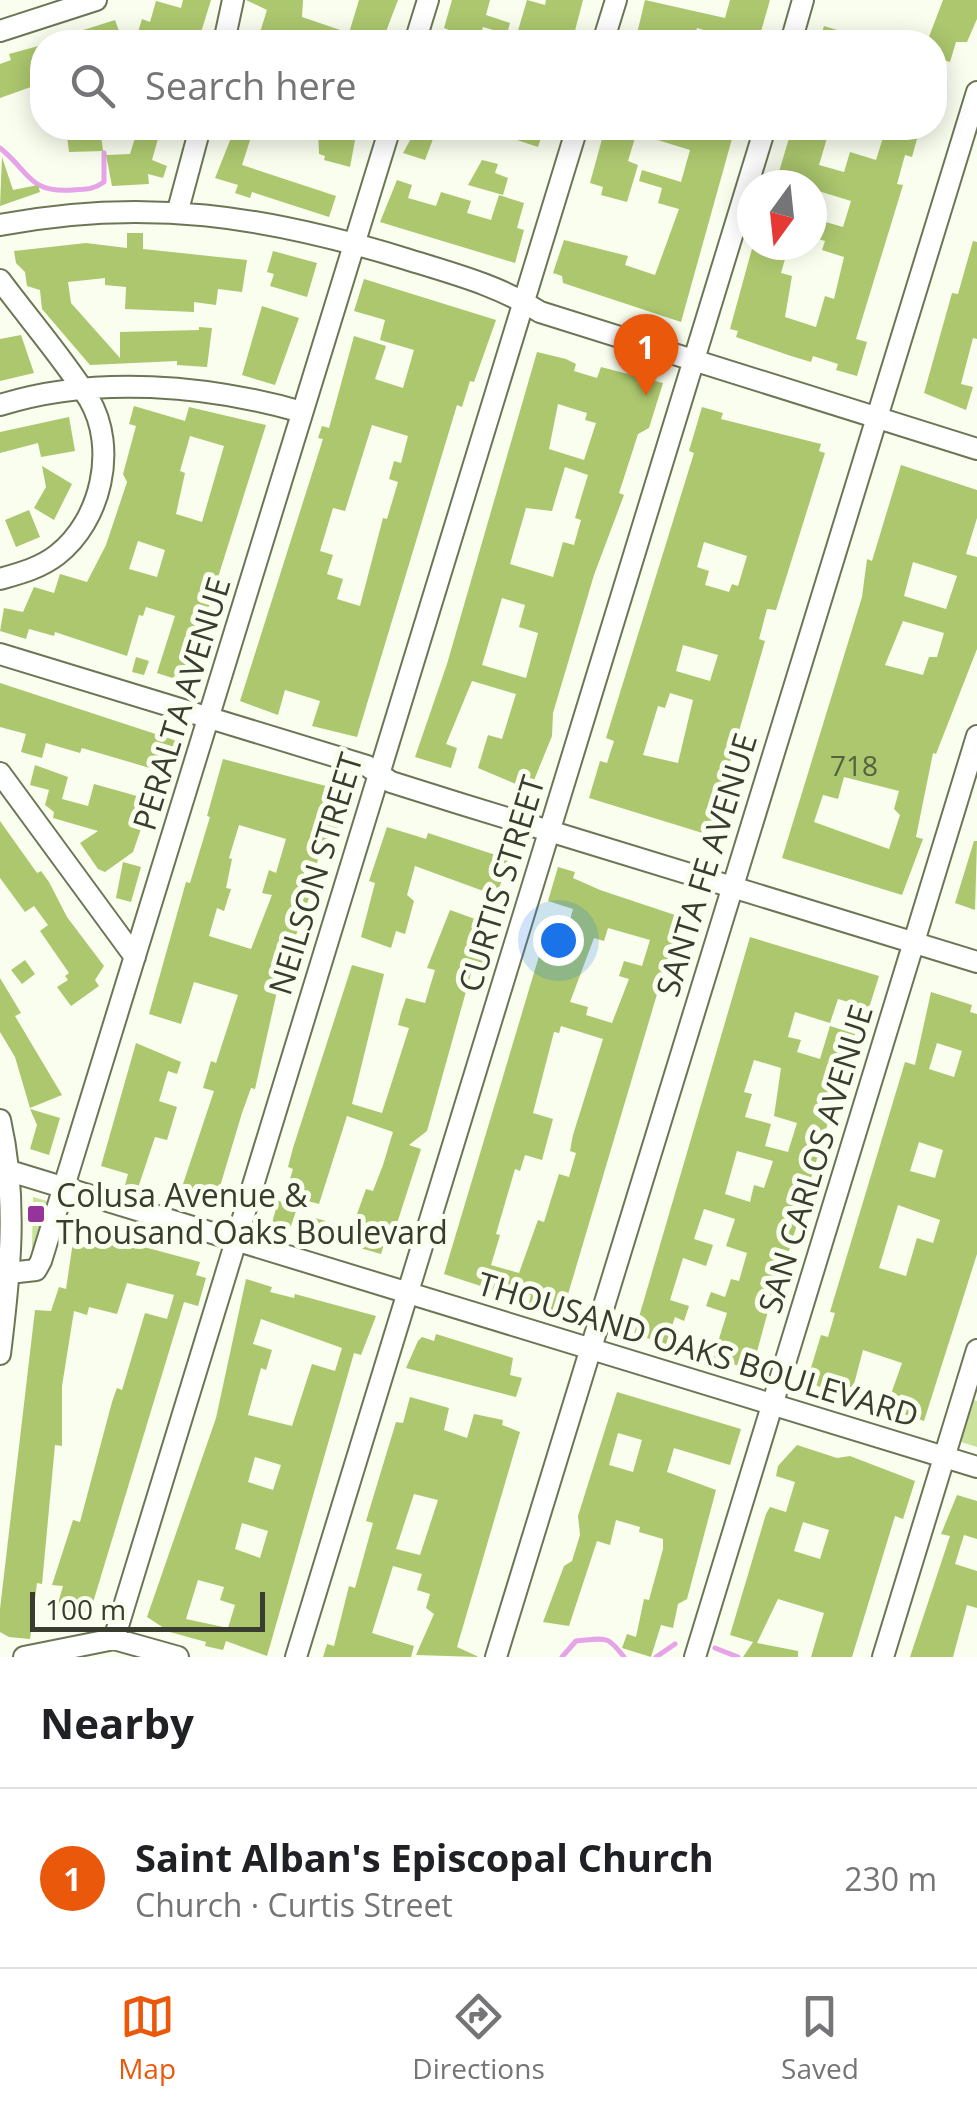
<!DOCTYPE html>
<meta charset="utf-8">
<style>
:root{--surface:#fff;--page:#f6f6f6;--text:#202124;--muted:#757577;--line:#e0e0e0;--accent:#ea580c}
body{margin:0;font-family:"Open Sans",sans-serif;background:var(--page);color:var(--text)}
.compass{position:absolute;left:737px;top:170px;width:90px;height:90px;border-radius:50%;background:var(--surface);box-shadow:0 5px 25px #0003;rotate:195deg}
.scale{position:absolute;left:30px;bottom:25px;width:235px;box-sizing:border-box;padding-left:10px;border:5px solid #383d2f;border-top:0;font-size:28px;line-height:35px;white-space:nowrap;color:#383d2f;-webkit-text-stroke:8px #f9feef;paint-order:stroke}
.you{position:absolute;left:558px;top:940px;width:35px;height:35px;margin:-25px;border:8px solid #fff;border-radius:50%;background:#1a73e8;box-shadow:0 0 0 15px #1a73e833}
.badge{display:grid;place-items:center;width:65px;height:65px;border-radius:50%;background:var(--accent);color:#fff;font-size:32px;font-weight:700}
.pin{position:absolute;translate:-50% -82px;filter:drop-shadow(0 2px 5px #0008)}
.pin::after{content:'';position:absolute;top:52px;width:35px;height:30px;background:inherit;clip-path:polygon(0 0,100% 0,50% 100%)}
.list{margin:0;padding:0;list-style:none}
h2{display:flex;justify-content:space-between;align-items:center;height:130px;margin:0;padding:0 40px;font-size:42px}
h2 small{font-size:32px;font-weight:400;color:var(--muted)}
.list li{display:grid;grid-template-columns:65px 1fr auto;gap:30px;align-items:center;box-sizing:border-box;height:180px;padding:0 40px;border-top:2px solid var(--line)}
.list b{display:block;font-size:38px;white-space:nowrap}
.list p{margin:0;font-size:32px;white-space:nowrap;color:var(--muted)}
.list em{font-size:32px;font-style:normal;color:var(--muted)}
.icon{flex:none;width:55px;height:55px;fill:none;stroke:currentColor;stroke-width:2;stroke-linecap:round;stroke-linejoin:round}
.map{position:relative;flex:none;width:977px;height:1657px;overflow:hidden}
.search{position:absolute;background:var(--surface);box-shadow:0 5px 25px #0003;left:30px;right:30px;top:30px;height:110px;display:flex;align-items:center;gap:25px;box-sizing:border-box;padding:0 35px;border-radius:40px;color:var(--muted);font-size:38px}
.sheet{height:310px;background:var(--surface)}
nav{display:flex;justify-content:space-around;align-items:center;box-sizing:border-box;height:140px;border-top:2px solid var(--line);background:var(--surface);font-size:28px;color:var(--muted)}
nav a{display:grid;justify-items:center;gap:5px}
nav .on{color:var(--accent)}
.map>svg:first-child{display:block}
.green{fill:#cbe29d}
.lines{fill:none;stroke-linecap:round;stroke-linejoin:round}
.stream{stroke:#e6a3e8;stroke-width:5}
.building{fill:#acc76e;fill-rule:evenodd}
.minor-casing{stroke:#6b7656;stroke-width:24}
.minor{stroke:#fff;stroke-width:20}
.poi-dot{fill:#96349b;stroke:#f9feef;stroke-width:4}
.labels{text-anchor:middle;stroke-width:10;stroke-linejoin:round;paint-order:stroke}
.number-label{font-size:28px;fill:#55603f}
.street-label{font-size:32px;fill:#383d2f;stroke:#f9feef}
.poi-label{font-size:32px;fill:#383d2f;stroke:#f9feef;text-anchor:start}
</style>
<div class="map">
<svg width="977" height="1657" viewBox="0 0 977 1657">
<rect width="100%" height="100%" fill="#f9feef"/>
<path class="green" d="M33,1197l14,4 -13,47h-2z
M974,1400l3,1v46l-16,-5z"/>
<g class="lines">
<path class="stream" d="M0,148c31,25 28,45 73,42 12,-1 20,0 31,-8v-29
M715,1648l23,9
M562,1657l14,-16c31,-3 31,-6 48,16
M656,1657l19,-13"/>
</g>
<path class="building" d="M183,0h28l-13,42h-38l-22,-10 4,-13 8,3 6,-21 25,7z
M246,0h57l-1,17 47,16 10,-33h39l-16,42 -62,-4 -1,4h-62l10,-32z
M452,0h38l-4,15 24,8 -3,11 -24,-7 -5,15h-32l3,-12 -5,-2z
M527,0l18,5 1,-5h37l-11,42h-41l1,-3 -15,-5z
M645,0l80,18 5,-18h40l-12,42h-38l2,-6 -25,-8 -4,14 -25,-4 -1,4h-32z
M943,0h34v19l-10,23h-11l-6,20 -16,-5v-15h-7z
M115,20l8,22h-70l-1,-2z
M824,26l43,13 -1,3h-47z
M42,45v38l-42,15v-34l11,-4 -2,-6z
M66,128h34l3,23 -34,1z
M138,128h23l-9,32 15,6 -4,12 -15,-4 1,10 -37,2 -6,-31 24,-1z
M235,128h19l-12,37 94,31 -7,21 -77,-25 -2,6 -15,-5 3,-8 -23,-7z
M318,128l39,2 -7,37 -26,-7 1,-4 -6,-2z
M515,128h29l-6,19 -27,-9z
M605,128h33l-10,33 10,4 -11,37 -26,-7 2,-8 -13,-4z
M654,128h81l-54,194 -118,-39 -1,-7 -9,-3 11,-33 64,16 -3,9 30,10 24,-66 -21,-6 4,-15 -23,-7 3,-11 39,12 9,-32 -39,-12z
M792,128h38l-11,37 25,7 6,-20 26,8 10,-32h34l-8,29 -7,-2 -8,29 6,1 -47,154 11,3 -10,34 -21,-6 2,-6 -25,-8 -2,6 -20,-6 -55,-19 2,-6 -8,-2 23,-84h36l-8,28 11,3 -7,41 31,10 9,-31 9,3 10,-42 -22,-7 3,-9 -13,-4v-19l31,9 8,-26 -39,-12v-4l-36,-3z
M414,133l19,6 -8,21 -22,-7z
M2,157l11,33 25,-5 2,7 -40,14z
M482,160l16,4 -3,9 13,5 -5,17 -35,-10z
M397,180l15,5 -4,13 28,8 5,-14 30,9 -4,12 24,7 8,-25 25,8 -7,25 7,2 -9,33 -135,-41z
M127,233h16v16l104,11 -5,32 -24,-3 -2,16 -22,-3v10l-69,-3 1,-22 -21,-2v-7l-37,4 3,21 49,55v-26l79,-2v-3l13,1 -5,39 -30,-2v-4l-87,4 -48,-56 -2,-19 -13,-4 -2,-14 -9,-9 -2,-12 72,-8 41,5z
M973,241l4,1v97l-4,-1 -12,46 12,3 -7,23 -42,-17 28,-100 6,1z
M273,251l44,12 -10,34 -37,-11 4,-12 -7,-2z
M364,279l132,41 -22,62 -4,-1 -8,26 -5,-2 -100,332 -45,-11 8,-25 -35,-11 -7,25 -38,-14 83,-262 -5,-1 4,-12 7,2 25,-92 32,10 -11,33 28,9 11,-38 -34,-10 5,-20 -31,-9zM372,425l36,11 -7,27 -7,-2 -5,18 9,3 -11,37 -4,-1 -23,88 -23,-7 6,-20 -16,-5 6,-19 -13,-4 13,-43 12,3z
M262,306l37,12 -24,67 -33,-10z
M21,335l13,38 -34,8v-42z
M537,352l29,7 10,5 -2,7 23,7 4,-11 62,16 -14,45 -11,6 -8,25 -11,34 5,2 -30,80 -41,138 -1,23 -22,54 -52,-22 10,-33 14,4 14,-45 -44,-13 -26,63 11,4 -6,20 -36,-11 32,-93zM558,404l29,9 -2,7 11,3 -12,37 -35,-11zM565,467l23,8 -13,43 6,2 -7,25 -11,-3 -10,35 -43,-13 16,-56 26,3zM502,598l23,7 -6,22 19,6 -12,45 -44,-13z
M134,406l51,15 4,-14 77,18 -81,257 -28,-9 18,-57 -29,-9 -3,9 -4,-1 -12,41 -72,-24 -1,4 -25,-7 -3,10 -26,-8 4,-23 19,4 11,-25 20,6 6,-19 27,8 19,-37 21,-63 -4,-8 13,-48 -7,-2zM190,436l34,10 -22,76 -26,-8 9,-41 -5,-2zM138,541l27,9 -8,27 -28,-8z
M702,407l21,6 -2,6 100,25 -2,7 6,2 -49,157 -9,-1 -8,30 6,2 -56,194 -120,-37 11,-37 7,2 7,-22 -8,-3 88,-285 -5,-2zM704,542l43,14 -9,30 -6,-2 -3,8 -24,-7 4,-14 -12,-4zM683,645l35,10 -8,26 -34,-10zM670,693l23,7 -15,63 -35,-8 15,-49 7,2z
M69,417l6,34 -34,6 -3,-14 -38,10v-21z
M901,465l76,25v28l-11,36 11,3v92l-41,105 -3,-1 -17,84 7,2 -21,56 -120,-37 80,-261 5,-38 5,2zM913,562l44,14 -11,33 -42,-13zM903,621l41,12 -7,24h-8l-6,18 -38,-10zM844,777l55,14 -5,18 6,6 -11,34 -75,-27 9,-27 15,4z
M42,466l30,18 -18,36 -20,-12 12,-21z
M29,510l11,27 -24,10 -11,-27z
M136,657l13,4 -5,14 -12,-3z
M0,683l177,58 -7,27 -9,-2 -1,5 -78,-23 -2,5 -34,-10 -4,15 -21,-6 5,-18 -26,-7z
M223,759l103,27 -2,4 25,8 -20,53 -10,-3 -2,18 -5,4 -10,-3 9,25 -33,95 -23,102 -4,-1 -9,25 -27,90 -35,-10 34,-102 -11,-3 8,-27 5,2 22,-68 -44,-13 -13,42 -32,-10 37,-132 4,1 20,-66 -3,-1zM239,825l47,14 -10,34 -7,-3 -7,23 10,2 -21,54 -42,-13 8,-28 7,3 7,-22 -5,-1 6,-29 -3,-1z
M35,765l33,12 -6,22 26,7 6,-22 57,16 -18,52 -28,20 -7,-3 -18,-26 18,-12 -45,-13 1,-6 -9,-7 4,-15 -19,-5z
M0,821l37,52 4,-2 8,11 18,35 37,49 -9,14 4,6 -28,20 -14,-19 11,-7 -3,-4 4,-3 -29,-42 8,-6 -14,-19 -9,6 -25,-34z
M387,827l39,12 2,-6 80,26 -11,37 -82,-30 -8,29 7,6 -9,33 -9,-3 -5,17 -30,-11 14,-54 -6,-2z
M974,841h3l-2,69 -20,-7z
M123,862l18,5 -10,35 -15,-4z
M558,867l17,5 -2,6 27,12 81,27 -4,13 5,1 -5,17 -6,-1 -105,354 -4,-1 -3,12 -30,-9 2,-8 -27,-7 -2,5 -58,-19 104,-348 19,5 6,-22 -25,-8zM608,928l42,12 -8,26 -18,-5 -5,15 10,3 -17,44 -26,-8 2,-8 -18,-5 24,-64 10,3zM561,1026l42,13 -30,96 -3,16 6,2 -7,24 -10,-3 -15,48 -6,-2 -19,53 -28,-8 9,-30 -4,-1 19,-65 5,2 5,-16 17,5 11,-41 -20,-6 21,-81 5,1z
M450,910l39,14 -8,27 4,1 -2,10 -3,10 -8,-2 -45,161 -18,14 12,4 -31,96 -6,-1 -3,10 -70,-20 4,-16 37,10 14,-39 7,2 10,-26 10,-33 -46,-16 -28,88 -19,-5 -10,30 -18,-6 6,-22 5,1 10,-33 -5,-2 5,-19 59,-183 32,9 -32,130 30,9 27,-85 -11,-3 3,-12 5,-15 19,5 10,-33 -8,-2z
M750,937l129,39 -10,32 -31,-9 -8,24 -35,-11 -7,25 13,3 -4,12 23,7 10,-33 25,8 -67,220 -4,-2 -32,118 -39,-12 14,-45 -21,-7 5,-14 14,5 6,-18 8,2 8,-28 -21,-7 9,-27 -31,-10 -10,30 19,6 -7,21 -23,-8 -13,42 19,6 -5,15 -9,-4 -9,27 -32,-10zM754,1060l27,8 -7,48 23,7 -9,29 -23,-6 6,-22 -26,-7 7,-23 -8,-2zM737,1151l36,10 -9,27 -10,-3 -4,17 -25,-8z
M25,960l10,14 -13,10 -11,-14z
M0,978l21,35 -6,3 47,79 -32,13 -15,-51 -15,-25z
M931,992l41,13 -2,7 7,2v240l-53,167 -38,-13 16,-45 -39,-13 -10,38 -5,-2 -4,12 -37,-17 14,-46 7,2 7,-24 -5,-1 75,-250 10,3zM937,1043l25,8 -8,26 -25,-8zM919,1142l24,8 -8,28 -25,-7zM898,1205l42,15 -7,23 -16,-5 -11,38 -27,-8z
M136,1043l45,19 -4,12 -9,-3 -9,30 18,6 -10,33 -12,-3 -17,51 -13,-3 3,-11 -27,-8z
M30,1109l30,9 -11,37 -19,-6 7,-24z
M88,1232l112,30 -4,13 10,3 -8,28 -14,-4 -96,317 -32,-9 7,-24 -11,-1 21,-65 7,2 32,-120 5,-14 5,2 23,-77 22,6 7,-24 -47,-12 -10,31 -28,-7 -2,8 -13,-4 -12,75v60l-7,-1 -13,139 -5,-1 -7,56 -21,-2 -9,-5v-23l35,-299 16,1 8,-24 7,2 8,-54 12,2z
M246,1279l26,8 -2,5 24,6 1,-4 81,22 -15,39 -7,-2 -87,303 -41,-15 -3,9 -18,-4 1,-4 -36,-10 -23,-15 69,-199zM261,1319l81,29 -7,23 -23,-7 -20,62 -44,-11 13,-47 5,2 6,-20 -19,-6zM255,1457l26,8 -8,25 -25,-8zM242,1523l26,8 -8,27 -25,-9zM198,1580l26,7 -4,13 15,5 -7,23 -42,-9z
M436,1334l77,24 -3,17 12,3 -6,19 -110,-29 12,-27 4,-4 12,4z
M617,1392l124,37 -11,36 -56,-17 -7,24 49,18 -29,109 -9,5 -5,24 -12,-3 -10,32 -29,-9 5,-14 9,3 8,-38 5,1 14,-51v-10l-24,-7 1,-5 -24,-7 -6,25 -13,-4 -28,85 -26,-4 21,-56 8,-5 8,-26 -2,-19zM618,1433l24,7 -9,32 -24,-7z
M410,1397l39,11 -5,22 23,8 7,-24 29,6 -1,5 18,7 -63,215 22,10 -63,-2 18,-41 -8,-6 4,-14 -13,-4 5,-16 -29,-8 -21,67 42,13 -3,11h-88l4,-13 7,2 15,-60 6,2 18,-65 -7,-2 30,-99 7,1zM414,1494l24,6 -18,55 -24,-6z
M797,1445l40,13 13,-2 65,25 -12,38 -8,-3 -43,141h-41l13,-44 -46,-14 -21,44 41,8v6h-55l10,-15 -23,-7 36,-121 4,-7 16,5 9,-30 -19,-6 2,-10zM803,1522l26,8 -9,29 -26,-8z
M957,1495l20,6v38l-13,-4 -9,29 22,7v37l-10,-3 -14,52h-43l40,-121 -9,-2z"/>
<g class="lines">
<defs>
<path id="minor" d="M0,31l96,-31
M224,42l9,-42
M415,42l13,-42
M603,42l13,-42
M791,42l12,-42
M178,210l22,-82
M0,225c145,-28 266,-9 406,34 48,15 92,26 134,53l437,137
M0,280c29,39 63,78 89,119 29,49 12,122 -32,156 -17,13 -36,18 -57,24
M0,405c95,-30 208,-20 302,7
M0,654l367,112 24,16 70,22 516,158
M0,773l135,184
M0,1120c18,80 10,153 0,234
M0,1168l977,299
M9,1273l27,-3 5,-9 349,-1133
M114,1639l463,-1511
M24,1657l90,-18 64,18
M296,1657l469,-1529
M496,1657l481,-1565
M695,1657l282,-921
M883,1657l94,-307"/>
</defs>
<use href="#minor" class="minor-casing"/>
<use href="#minor" class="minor"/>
</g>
<rect class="poi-dot" x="26" y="1204" width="20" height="20" rx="5"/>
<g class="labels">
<g class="number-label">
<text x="854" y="776">718</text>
</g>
<g class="street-label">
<text transform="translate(182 704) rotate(-73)" y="11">PERALTA AVENUE</text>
<text transform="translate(707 865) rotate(-73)" y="11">SANTA FE AVENUE</text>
<text transform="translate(316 874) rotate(-73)" y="11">NEILSON STREET</text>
<text transform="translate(502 884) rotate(-73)" y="11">CURTIS STREET</text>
<text transform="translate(816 1159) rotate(-73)" y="11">SAN CARLOS AVENUE</text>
<text transform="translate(698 1350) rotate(17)" y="11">THOUSAND OAKS BOULEVARD</text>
</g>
<g class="poi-label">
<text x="56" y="1207">Colusa Avenue &amp;<tspan x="56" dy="37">Thousand Oaks Boulevard</tspan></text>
</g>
</g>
</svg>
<svg class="compass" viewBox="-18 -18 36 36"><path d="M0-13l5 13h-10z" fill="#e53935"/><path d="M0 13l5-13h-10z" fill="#757577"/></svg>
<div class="scale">100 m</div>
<div class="you"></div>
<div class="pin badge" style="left:646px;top:396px">1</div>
<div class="search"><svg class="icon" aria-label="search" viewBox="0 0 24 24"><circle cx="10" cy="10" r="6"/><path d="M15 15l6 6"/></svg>Search here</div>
</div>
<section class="sheet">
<h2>Nearby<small></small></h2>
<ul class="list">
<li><span class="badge">1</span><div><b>Saint Alban's Episcopal Church</b><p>Church · Curtis Street</p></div><em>230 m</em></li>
</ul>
</section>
<nav>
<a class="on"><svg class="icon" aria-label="map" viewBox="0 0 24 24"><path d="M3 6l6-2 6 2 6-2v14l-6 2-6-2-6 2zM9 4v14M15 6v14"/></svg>Map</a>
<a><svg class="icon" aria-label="directions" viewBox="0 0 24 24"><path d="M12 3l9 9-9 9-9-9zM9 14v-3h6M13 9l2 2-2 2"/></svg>Directions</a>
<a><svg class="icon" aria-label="saved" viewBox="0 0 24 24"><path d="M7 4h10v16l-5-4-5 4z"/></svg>Saved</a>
</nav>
